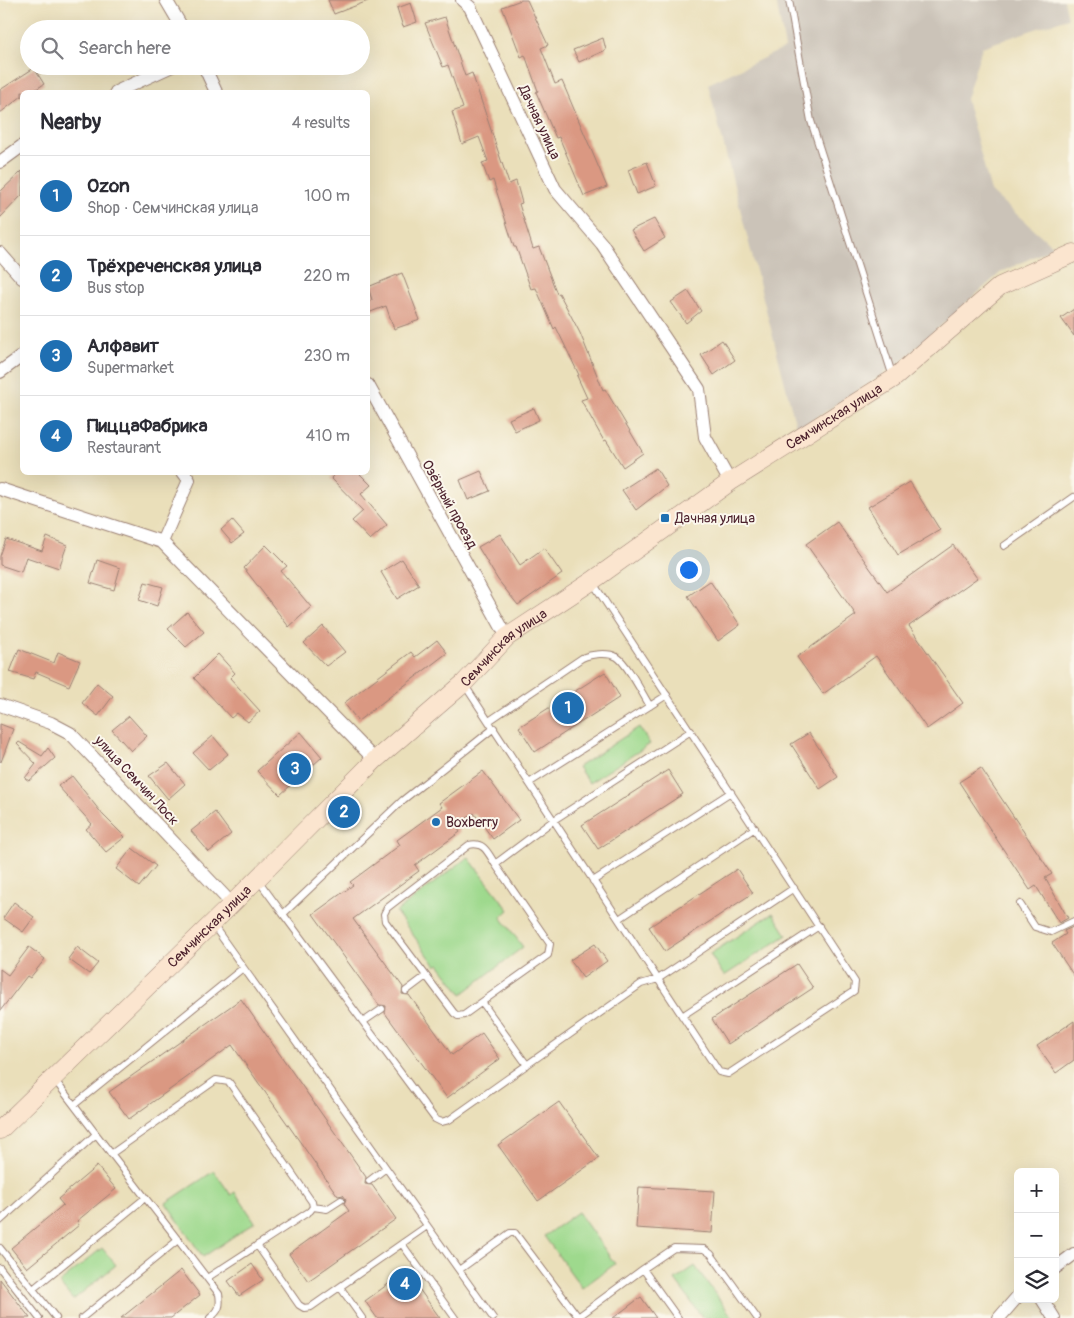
<!DOCTYPE html>
<meta charset="utf-8">
<style>
:root{--surface:#fff;--page:#f2f2f3;--text:#2b2b33;--muted:#7c7c81;--line:#e1e1e2;--accent:#1f6fb2}
body{margin:0;font-family:Pangolin,sans-serif;background:var(--page);color:var(--text)}
.controls{position:absolute;right:15px;bottom:15px;display:grid;overflow:hidden;border-radius:8px;box-shadow:0 5px 20px #0002}
.controls button{width:45px;height:45px;display:grid;place-items:center;padding:0;border:0;border-bottom:1px solid var(--line);background:var(--surface);color:var(--text);font:25px sans-serif}
.you{position:absolute;left:688px;top:569px;width:18px;height:18px;margin:-12px;border:4px solid #fff;border-radius:50%;background:#1a73e8;box-shadow:0 0 0 8px #1a73e833}
.badge{display:grid;place-items:center;width:32px;height:32px;border-radius:50%;background:var(--accent);color:#fff;font-size:16px;font-weight:700}
.pin{position:absolute;translate:-50% -50%;border:2px solid #fff;box-shadow:0 1px 5px #0006}
.list{margin:0;padding:0;list-style:none}
h2{display:flex;justify-content:space-between;align-items:center;height:65px;margin:0;padding:0 20px;font-size:21px}
h2 small{font-size:16px;font-weight:400;color:var(--muted)}
.list li{display:grid;grid-template-columns:32px 1fr auto;gap:15px;align-items:center;box-sizing:border-box;height:80px;padding:0 20px;border-top:1px solid var(--line)}
.list b{display:block;font-size:19px;white-space:nowrap}
.list p{margin:0;font-size:16px;white-space:nowrap;color:var(--muted)}
.list em{font-size:16px;font-style:normal;color:var(--muted)}
.icon{flex:none;width:28px;height:28px;fill:none;stroke:currentColor;stroke-width:2;stroke-linecap:round;stroke-linejoin:round}
.map{position:relative;flex:none;width:1074px;height:1318px;overflow:hidden}
.search{position:absolute;background:var(--surface);box-shadow:0 5px 20px #0002;left:20px;top:20px;width:350px;height:55px;display:flex;align-items:center;gap:12px;box-sizing:border-box;padding:0 18px;border-radius:28px;color:var(--muted);font-size:19px}
.panel{position:absolute;background:var(--surface);box-shadow:0 5px 20px #0002;left:20px;top:90px;width:350px;height:385px;border-radius:8px}
.map>svg:first-child{display:block}
.industrial{fill:#cbc3b8}
.green{fill:#9ed98d;stroke:#747c5c}
.building{fill:#da9882}
.lines{fill:none;stroke-linecap:round;stroke-linejoin:round}
.lane-casing{stroke:#9a7f72;stroke-width:8}
.street-casing{stroke:#9a7f72;stroke-width:14}
.secondary-casing{stroke:#9a7f72;stroke-width:19}
.lane{stroke:#fff;stroke-width:6}
.street{stroke:#fff;stroke-width:12}
.secondary{stroke:#fbe5cf;stroke-width:18}
.poi-dot{fill:#1f6fb2;stroke:#fbf7ec;stroke-width:2}
.labels{text-anchor:middle;stroke-width:4;stroke-linejoin:round;paint-order:stroke}
.street-label{font-size:14px;fill:#4a1f2b;stroke:#fbf7ec}
.poi-label{font-size:14px;fill:#4a1f2b;stroke:#fbf7ec;text-anchor:start}
</style>
<div class="map">
<svg width="1074" height="1318" viewBox="0 0 1074 1318">
<rect width="100%" height="100%" fill="#fbf7ec"/>
<filter id="ink" filterUnits="userSpaceOnUse"><feTurbulence type="fractalNoise" baseFrequency=".02" numOctaves="2"/><feDisplacementMap in="SourceGraphic" scale="10" xChannelSelector="R" yChannelSelector="G"/><feConvolveMatrix kernelMatrix="1 2 1 2 8 2 1 2 1" color-interpolation-filters="sRGB"/></filter>
<filter id="wash" filterUnits="userSpaceOnUse"><feTurbulence type="fractalNoise" baseFrequency=".0096" numOctaves="4" result="noise"/><feDisplacementMap in="SourceGraphic" scale="20" xChannelSelector="R" yChannelSelector="G"/><feGaussianBlur stdDeviation="1.12" result="paint"/><feColorMatrix in="noise" values="0 0 0 0 0 0 0 0 0 0 0 0 0 0 0 0 0 1.4 0 .05"/><feComposite in="paint" operator="in"/></filter>
<g filter="url(#wash)">
<rect width="100%" height="100%" fill="#eadfba"/>
<path class="industrial" d="M776,0h288l4,18 -86,29 -16,52 25,93 63,55 -54,26 -102,91 -101,66 -89,-346 77,-36z"/>
<path class="green" d="M639,727l11,17 -61,39 -11,-16z
M468,857l41,53 -8,7 22,30 -61,47 -23,-30 -3,2 -40,-54z
M773,913l14,22 -63,41 -14,-22z
M214,1171l17,24 4,-3 20,30 -52,35 -37,-54z
M578,1212l37,52 -33,24 -38,-52z
M102,1248l14,17 -43,35 -14,-17z
M695,1266l38,52h-30l-28,-38z"/>
<g id="blocks">
<path class="building" d="M328,0h40v1l-34,13z
M521,0h6l21,45 -7,3 14,36 7,-3 45,106 -23,9 -25,-59 -3,1 -20,-46 2,-1 -13,-36 -4,2 -19,-50z
M411,3l6,19 -14,5 -6,-19z
M445,17l20,59 7,-3 37,111 7,-3 6,22 -3,1 14,45 6,-2 18,47 2,-1 21,40 23,57 2,-1 38,64 -20,14 -17,-27 -2,1 -23,-41 6,-2 -10,-22 2,-1 -23,-48 -2,2 -18,-41 -5,1 -15,-42h-2l-21,-67 -4,2 -7,-19 6,-2 -9,-24 -17,7 -10,-32 11,-4 -15,-43 -5,2 -18,-44z
M603,38l3,12 -27,12 -6,-12z
M34,68l10,16 -12,8h-10v4l-22,17v-23z
M647,162l9,24 -19,8 -9,-24z
M22,171v24l-22,23v-26z
M654,219l11,19 -21,13 -13,-21z
M402,273l18,47 -26,9 -8,-23 -18,7v-11l4,-2 -4,-13z
M688,291l13,20 -15,12 -15,-21z
M1074,309v27l-13,-18z
M722,340l13,20 -21,15 -13,-20z
M534,408l5,12 -24,11 -6,-12z
M656,468l11,18 -31,24 -14,-20z
M481,471l9,20 -22,9 -8,-20z
M337,472h21l13,13 -10,9 26,31 -17,15 -18,-19 11,-10 -32,-33z
M910,482l30,48 -42,25 -30,-48z
M232,520l12,14 -12,9 -11,-13z
M837,522l50,70 66,-47 24,33 -68,48 54,77 -36,26 -51,-73 -53,38 -26,-37 59,-42 -50,-71z
M500,534l20,31 24,-17 18,26 -44,31 -20,-25 -20,-33z
M47,537l20,8 -8,23 -33,-11 -5,15 -21,-7v-9l6,-17 36,12z
M266,545l21,21 -6,5 30,36 -22,20 -45,-59z
M402,559l17,26 -22,14 -16,-27z
M97,560l23,8 -6,22 -24,-7z
M710,581l30,44 -22,16 -30,-45z
M145,582l18,5 -6,19 -18,-6z
M187,612l17,20 -18,15 -18,-18z
M323,626l22,26 -19,14 -22,-23z
M437,640l10,13 -89,68 -14,-18 67,-51 4,5z
M19,649l35,14 4,-11 22,9 -11,25 -33,-14 -3,7 -23,-7z
M218,654l17,19 -5,5 30,33 -12,11 -11,-9 -6,5 -37,-40z
M605,672l15,25 -85,55 -16,-25z
M97,683l16,13 -15,20 -16,-13z
M129,716l18,20 -16,15 -19,-21z
M0,724l13,5 -12,33 -1,-1z
M301,732l21,25 -42,38 -23,-24z
M809,733l29,44 -18,12 -29,-45z
M213,736l15,18 -19,16 -16,-17z
M19,742l23,14 6,-8 7,10 -26,23 -4,-3 11,-14 -19,-20z
M168,763l17,21 -17,15 -19,-23z
M981,768l71,106 -7,4 23,40 -9,5 -23,-37 -6,4 -71,-108z
M668,770l15,24 -85,55 -16,-24z
M483,771l36,49 -26,19 -19,-26 -18,13 4,6 -45,33 4,6 -66,48 50,68 -1,7 7,1 43,60 30,-22 18,26 -53,39 -62,-85 1,-7 -7,-1 -66,-91 40,-29 -3,-3 50,-37 -3,-5 45,-33 -3,-4z
M72,776l31,39 22,22 -19,15 -20,-23 6,-5 -34,-38z
M215,812l16,22 -22,18 -18,-21z
M132,848l24,18 -17,21 -23,-18z
M737,869l16,24 -88,58 -16,-24z
M14,902l20,15 -11,15 -20,-14z
M1073,927l1,1v48l-22,-33 14,-9 -2,-3z
M595,944l12,17 -24,17 -13,-18z
M29,947l16,12 -15,19 -3,-2 -27,35v-42l8,6z
M77,947l21,16 -9,11 -21,-15z
M797,964l16,24 -85,56 -16,-25z
M241,999l125,178 -1,7 7,1 24,34 -88,62 -19,-27 60,-43 -5,-7 2,-5 -3,-4 -5,1 -106,-151 -103,74 -20,-27z
M1074,1021v39l-18,13 -19,-27z
M559,1102l40,56 -61,43 -40,-56z
M97,1166l19,23 -39,32 2,4 -52,43 -16,-20 52,-43 -5,-6z
M639,1187l76,4 -3,42 -76,-5z
M252,1264l11,16 -24,16 -11,-15z
M181,1270l19,25 -29,23h-50z
M406,1271l34,47h-63l-12,-17z
M0,1279l23,30 7,9h-30z
M641,1297l15,21h-43z"/>
</g>
</g>
<g filter="url(#ink)">
<use href="#blocks" fill-opacity="0" stroke="#9a7f72" stroke-width="1"/>
<g class="lines">
<defs>
<path id="lane" d="M789,0l22,121 82,256
M1004,546l70,-49
M464,684l255,388 9,2 126,-83 1,-9 -262,-399
M489,721l93,-63c9,-4 26,-6 35,-1 10,6 26,38 33,49
M529,783l138,-88
M495,864c-7,-11 -11,-23 -26,-19l-82,63 -3,6 1,7 69,92 4,3 6,-1 18,-13 45,63
M258,880l25,34 120,-114 91,-72
M593,881l138,-89
M1020,904l15,23 16,5 23,-11
M283,914l152,205 6,3 8,-2 192,-136 17,-5 136,-91
M619,919l136,-91
M213,925l280,393
M406,991l20,-15
M482,1002l66,-47 2,-11 -55,-80 59,-44 137,-89
M682,1016l137,-90
M363,1022l19,-13
M74,1105l169,-137
M111,1154l105,-74 13,2 83,120 1,5 -3,4 -103,67
M369,1181l17,-13
M313,1207l14,2 14,-9
M0,1221l96,-87 -42,-55
M178,1240l41,54c2,12 0,17 -9,24
M402,1244l53,74
M257,1245l42,60 5,3 7,-1 116,-81
M0,1248l56,70
M0,1268l39,50
M643,1269l31,-21 30,1 7,5 46,64
M459,1270l51,-37h5l64,85
M340,1287l22,31
M33,1289l112,-91
M578,1317l65,-48 35,49
M82,1318l96,-78 -82,-106"/>
<path id="street" d="M166,0l17,29
M462,0l8,7 85,182 47,55 97,145 6,48 25,45
M204,66l12,26
M116,92l56,-26
M0,162l22,-16
M0,253l22,25
M0,372l22,-16
M368,385l139,252
M0,489l162,53 213,218
M162,542l27,-62 -6,-8
M0,705l51,18 19,10 162,171
M1055,1268l19,-14
M1042,1299l12,19
M999,1318l19,-22"/>
<g id="secondary">
<path id="s1" d="M0,1130l232,-226 143,-144 89,-77 43,-46 85,-56 138,-99 163,-103 107,-93 74,-33"/>
</g>
</defs>
<use href="#lane" class="lane-casing"/>
<use href="#street" class="street-casing"/>
<use href="#secondary" class="secondary-casing"/>
<use href="#lane" class="lane"/>
<use href="#street" class="street"/>
<use href="#secondary" class="secondary"/>
</g>
</g>
<g class="poi-dot">
<rect x="660" y="513" width="10" height="10" rx="2.5"/>
<circle cx="436" cy="822" r="5"/>
</g>
<g class="labels">
<g class="street-label">
<text transform="translate(540 122) rotate(65)" y="5">Дачная улица</text>
<text dy="5" stroke="none"><textPath href="#s1" startOffset="1102">Семчинская улица</textPath></text>
<text transform="translate(450 504) rotate(61)" y="5">Озёрный проезд</text>
<text dy="5" stroke="none"><textPath href="#s1" startOffset="698">Семчинская улица</textPath></text>
<text transform="translate(137 780) rotate(47)" y="5">улица Семчин Лоск</text>
<text dy="5" stroke="none"><textPath href="#s1" startOffset="292">Семчинская улица</textPath></text>
</g>
<g class="poi-label">
<text x="675" y="523">Дачная улица</text>
<text x="446" y="827">Boxberry</text>
</g>
</g>
</svg>
<div class="controls">
<button>+</button>
<button>−</button>
<button><svg class="icon" aria-label="layers" viewBox="0 0 24 24"><path d="M12 4l9 5-9 5-9-5zM3 14l9 5 9-5"/></svg></button>
</div>
<div class="you"></div>
<div class="pin badge" style="left:568px;top:708px">1</div>
<div class="pin badge" style="left:344px;top:812px">2</div>
<div class="pin badge" style="left:295px;top:769px">3</div>
<div class="pin badge" style="left:405px;top:1284px">4</div>
<div class="search"><svg class="icon" aria-label="search" viewBox="0 0 24 24"><circle cx="10" cy="10" r="6"/><path d="M15 15l6 6"/></svg>Search here</div>
<section class="panel">
<h2>Nearby<small>4 results</small></h2>
<ul class="list">
<li><span class="badge">1</span><div><b>Ozon</b><p>Shop · Семчинская улица</p></div><em>100 m</em></li>
<li><span class="badge">2</span><div><b>Трёхреченская улица</b><p>Bus stop</p></div><em>220 m</em></li>
<li><span class="badge">3</span><div><b>Алфавит</b><p>Supermarket</p></div><em>230 m</em></li>
<li><span class="badge">4</span><div><b>ПиццаФабрика</b><p>Restaurant</p></div><em>410 m</em></li>
</ul>
</section>
</div>
